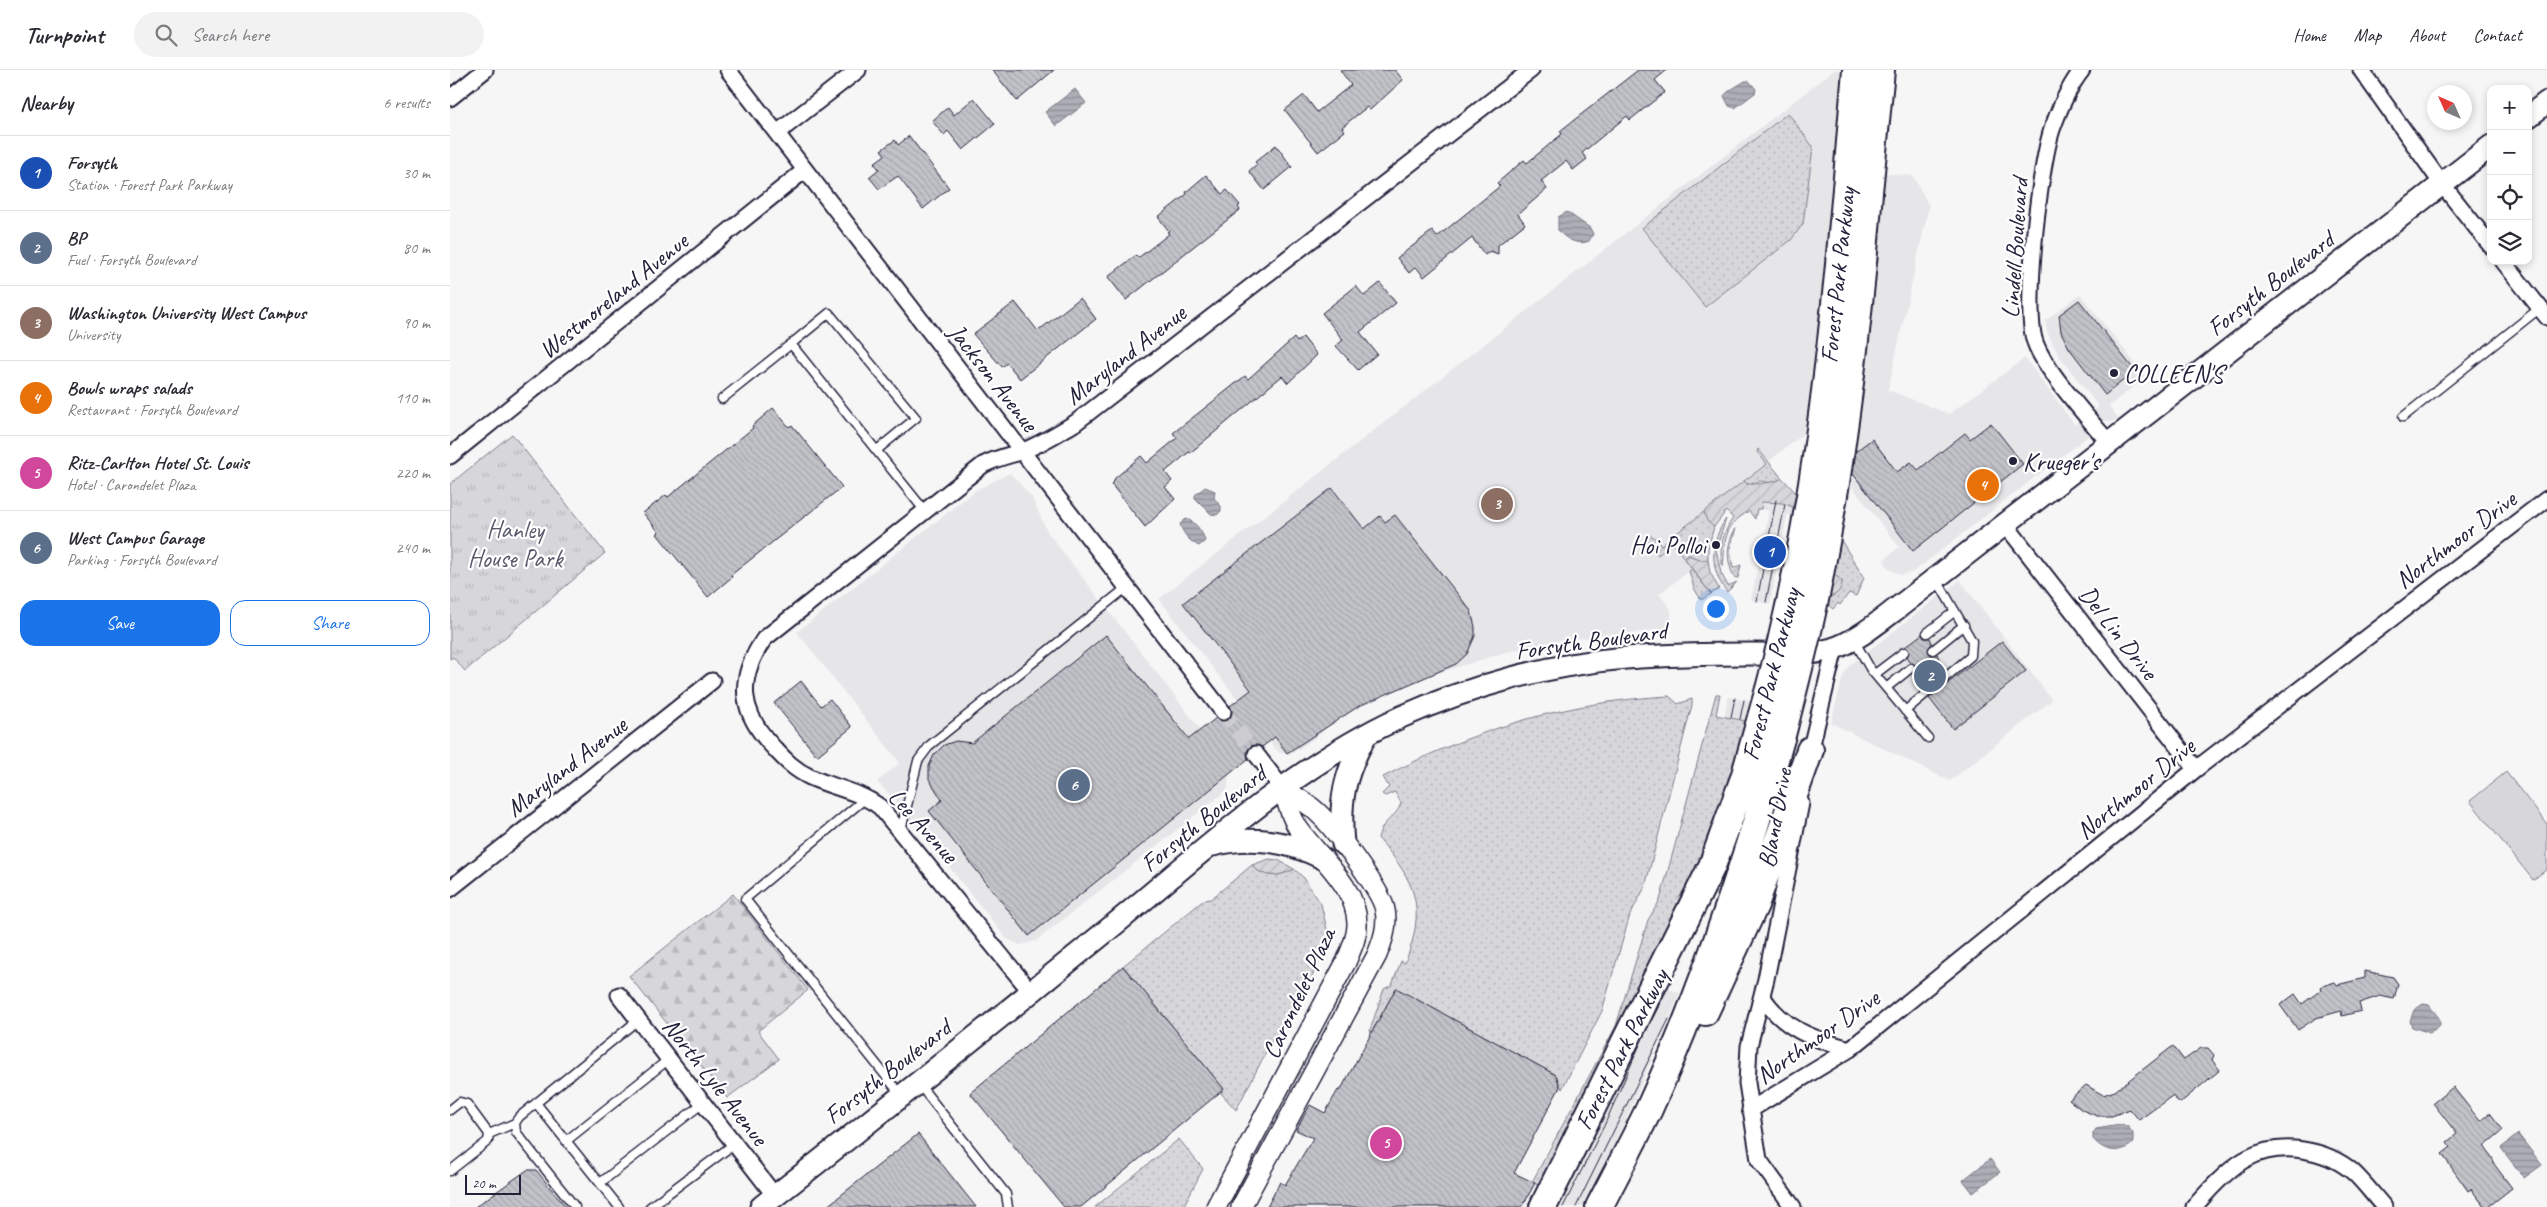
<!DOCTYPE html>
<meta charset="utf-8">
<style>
:root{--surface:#fff;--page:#f2f2f3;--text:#2b2b33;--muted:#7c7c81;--line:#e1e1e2;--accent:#1a73e8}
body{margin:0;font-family:Caveat,sans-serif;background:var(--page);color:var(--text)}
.controls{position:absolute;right:15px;top:15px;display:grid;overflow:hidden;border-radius:10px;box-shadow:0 2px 8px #0003}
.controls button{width:45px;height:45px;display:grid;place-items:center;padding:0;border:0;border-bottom:1px solid var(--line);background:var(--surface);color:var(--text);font:25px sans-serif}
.compass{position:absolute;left:1977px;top:15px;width:45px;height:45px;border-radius:50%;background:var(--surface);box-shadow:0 2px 8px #0003;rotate:315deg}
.scale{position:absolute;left:15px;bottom:12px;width:56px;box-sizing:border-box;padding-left:5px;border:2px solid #22223b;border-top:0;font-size:14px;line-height:18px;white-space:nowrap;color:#22223b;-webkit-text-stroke:4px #fff;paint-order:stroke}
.you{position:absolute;left:1265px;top:538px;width:18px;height:18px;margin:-12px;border:4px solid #fff;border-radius:50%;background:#1a73e8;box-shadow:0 0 0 8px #1a73e833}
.badge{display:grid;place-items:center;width:32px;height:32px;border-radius:50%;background:var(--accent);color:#fff;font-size:16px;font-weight:700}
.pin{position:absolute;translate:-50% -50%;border:2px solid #fff;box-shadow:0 1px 5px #0006}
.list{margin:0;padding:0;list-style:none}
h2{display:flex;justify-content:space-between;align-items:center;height:65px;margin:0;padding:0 20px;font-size:21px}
h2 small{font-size:16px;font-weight:400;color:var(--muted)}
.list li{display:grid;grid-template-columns:32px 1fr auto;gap:15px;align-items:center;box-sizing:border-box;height:75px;padding:0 20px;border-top:1px solid var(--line)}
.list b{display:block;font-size:19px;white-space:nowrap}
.list p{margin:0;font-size:16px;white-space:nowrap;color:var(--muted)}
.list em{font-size:16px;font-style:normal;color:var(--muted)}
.actions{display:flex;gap:10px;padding:15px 20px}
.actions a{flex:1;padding:11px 0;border:1px solid var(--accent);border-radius:15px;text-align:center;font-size:18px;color:var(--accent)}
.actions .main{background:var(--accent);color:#fff}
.icon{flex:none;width:28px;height:28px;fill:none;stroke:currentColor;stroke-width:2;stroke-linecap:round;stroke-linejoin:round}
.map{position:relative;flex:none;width:2097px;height:1137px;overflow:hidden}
header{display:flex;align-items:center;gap:30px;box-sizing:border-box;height:70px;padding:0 25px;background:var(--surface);border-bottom:1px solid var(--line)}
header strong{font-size:24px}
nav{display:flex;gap:28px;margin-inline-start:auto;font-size:18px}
.search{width:350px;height:45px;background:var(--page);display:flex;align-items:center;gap:12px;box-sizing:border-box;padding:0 18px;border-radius:28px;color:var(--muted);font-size:19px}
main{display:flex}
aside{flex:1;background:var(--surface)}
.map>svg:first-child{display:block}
.built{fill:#e6e6e9}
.grass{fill:url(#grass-dots);stroke:#7c7c8b}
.forest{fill:url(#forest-firs);stroke:#7c7c8b}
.park{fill:url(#park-tufts);stroke:#7c7c8b}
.garden{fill:url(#garden-furrows);stroke:#7c7c8b}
.pitch{fill:#d7d7db;stroke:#7c7c8b}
.water{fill:url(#water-rules);stroke:#767685}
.building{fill:url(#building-back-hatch);stroke:#22223b}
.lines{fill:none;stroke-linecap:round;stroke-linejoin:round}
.minor-tunnel{stroke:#ccccd1;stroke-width:15;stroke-dasharray:15 8;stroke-linecap:butt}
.service-casing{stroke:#22223b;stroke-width:11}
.minor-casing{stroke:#22223b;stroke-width:19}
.tertiary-casing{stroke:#22223b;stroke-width:22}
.secondary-casing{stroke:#22223b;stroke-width:25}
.motorway-casing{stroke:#22223b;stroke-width:30}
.service{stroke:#fff;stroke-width:8}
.minor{stroke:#fff;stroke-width:15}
.tertiary{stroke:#fff;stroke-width:19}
.secondary{stroke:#fff;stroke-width:21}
.motorway{stroke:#fff;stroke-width:26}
.tram{stroke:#22223b;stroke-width:1}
.motorway-bridge-casing{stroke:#22223b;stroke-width:30;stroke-linecap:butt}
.motorway-bridge{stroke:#fff;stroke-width:26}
.poi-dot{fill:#22223b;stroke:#fff;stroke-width:2}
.labels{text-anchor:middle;stroke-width:4.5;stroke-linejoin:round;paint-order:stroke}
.street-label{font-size:25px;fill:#22223b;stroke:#fff}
.poi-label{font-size:25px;fill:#22223b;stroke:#fff;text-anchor:start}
.park-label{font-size:25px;fill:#58586b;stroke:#fff}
</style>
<header>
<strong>Turnpoint</strong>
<div class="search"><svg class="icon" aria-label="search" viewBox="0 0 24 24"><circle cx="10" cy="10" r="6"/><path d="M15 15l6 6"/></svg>Search here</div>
<nav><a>Home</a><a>Map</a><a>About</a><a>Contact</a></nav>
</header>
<main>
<aside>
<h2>Nearby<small>6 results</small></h2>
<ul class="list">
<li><span class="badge" style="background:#1a4fb4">1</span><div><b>Forsyth</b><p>Station · Forest Park Parkway</p></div><em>30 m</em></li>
<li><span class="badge" style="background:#5c6f8a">2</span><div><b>BP</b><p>Fuel · Forsyth Boulevard</p></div><em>80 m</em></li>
<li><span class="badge" style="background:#8d6e63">3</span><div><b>Washington University West Campus</b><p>University</p></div><em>90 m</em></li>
<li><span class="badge" style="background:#e8710a">4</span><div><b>Bowls wraps salads</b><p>Restaurant · Forsyth Boulevard</p></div><em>110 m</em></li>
<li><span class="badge" style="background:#d1479c">5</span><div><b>Ritz-Carlton Hotel St. Louis</b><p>Hotel · Carondelet Plaza</p></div><em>220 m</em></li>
<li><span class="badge" style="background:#5c6f8a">6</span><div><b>West Campus Garage</b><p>Parking · Forsyth Boulevard</p></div><em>240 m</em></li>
</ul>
<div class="actions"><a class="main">Save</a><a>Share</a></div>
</aside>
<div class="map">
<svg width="2097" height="1137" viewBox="0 0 2097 1137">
<defs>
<pattern id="grass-dots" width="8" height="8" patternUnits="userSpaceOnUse" patternTransform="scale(1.25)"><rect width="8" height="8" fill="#d7d7db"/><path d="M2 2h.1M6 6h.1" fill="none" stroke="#b8b8bd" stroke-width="1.8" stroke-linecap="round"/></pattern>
<pattern id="forest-firs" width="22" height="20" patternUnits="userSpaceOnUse" patternTransform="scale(1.25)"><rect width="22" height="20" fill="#d7d7db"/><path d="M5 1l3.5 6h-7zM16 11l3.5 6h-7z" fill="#b8b8bd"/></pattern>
<pattern id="park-tufts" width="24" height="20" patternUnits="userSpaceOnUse" patternTransform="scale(1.25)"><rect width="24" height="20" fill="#d7d7db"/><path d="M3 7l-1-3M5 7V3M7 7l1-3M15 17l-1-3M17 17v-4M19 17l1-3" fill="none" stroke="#b8b8bd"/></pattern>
<pattern id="garden-furrows" width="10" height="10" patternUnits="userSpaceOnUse" patternTransform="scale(1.25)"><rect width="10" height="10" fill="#d7d7db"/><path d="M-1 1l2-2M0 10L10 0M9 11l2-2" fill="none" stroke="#b8b8bd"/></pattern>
<pattern id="water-rules" width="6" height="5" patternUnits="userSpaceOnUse" patternTransform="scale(1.25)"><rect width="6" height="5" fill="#aeaeb7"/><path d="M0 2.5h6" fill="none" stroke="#8d8d96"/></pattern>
<pattern id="building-back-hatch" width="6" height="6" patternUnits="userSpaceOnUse" patternTransform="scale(1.25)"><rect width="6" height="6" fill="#c2c2c9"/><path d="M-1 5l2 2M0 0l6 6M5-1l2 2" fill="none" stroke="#a6a6ae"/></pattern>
</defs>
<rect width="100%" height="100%" fill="#f6f6f7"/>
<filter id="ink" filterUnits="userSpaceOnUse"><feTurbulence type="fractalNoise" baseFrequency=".02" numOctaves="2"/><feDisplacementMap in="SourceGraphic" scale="10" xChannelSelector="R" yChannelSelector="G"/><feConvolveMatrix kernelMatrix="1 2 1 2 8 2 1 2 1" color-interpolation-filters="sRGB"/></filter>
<g filter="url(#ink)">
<path class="built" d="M1384,0h10l-12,119 48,4 3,-20 30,3 16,30 -41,184 61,24 76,-56 50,67 5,-3 8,9v5l-175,136 -12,3 -13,-7 -4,-8 15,-13 -62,-80 29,-82 -196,154 22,30 -33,25 12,15v11l-8,10 -100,10 -60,13 -77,24 -56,24 -42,24 -6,8 -31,21 -11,-1 -11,-11 -40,32 -1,14 -7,7 -185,146 -16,4 -13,-6 -111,-138 -19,-19 23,-19 -103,-131 179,-142 34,-17 21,23 17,37 153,197 37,-30 -79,-101z
M1630,224l66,83 -37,29 9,12 -6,4 -11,-2 -7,-10 5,-3 -40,-51 -12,-24 -2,-11z
M1312,432l20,1 11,4 -1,8h-5l-17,89 -19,-4 18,-89 -8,-2z
M1510,510l92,120 -102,81 -119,-58 12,-47 7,-11z
M1278,627l24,4 -6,20 -22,-4z
M1214,917l16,6 -54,126 -42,88h-28z"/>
<path class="grass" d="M1338,43l25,34 -10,77 -12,16 -86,67 -63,-79z
M1308,379l24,29 -9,5 -13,-2 -13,3 -3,-3 23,-17 -10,-12z
M1254,442l10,15 -6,21v12h-8l-11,-5 -5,3 -15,-19z
M1389,467l25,41 -8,18 -7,-3 -9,12 -2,-2 -5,6 -8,-7z
M1242,499l19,25 -10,6 -7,-12 -5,-17z
M1266,624h4l-4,21 30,6 -15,56 -28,78 -163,331 -8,-4 84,-156 32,-106 12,-20z
M1219,626l9,8 14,-5v6l-47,182 -15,28 -28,96 -40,78 -6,-14 -160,-86 -25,44 -1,-3 14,-41 8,-4 9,-24 4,2c22,-56 11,-81 -27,-125 5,-20 18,-19 23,-35l-6,-11 -10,4 -3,-2 7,-7 -6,-10c93,-48 181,-75 286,-81z
M802,795c12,14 27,12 42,4l10,9 17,26 7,30 -3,16 -34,70 -17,17 -38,73 -16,-18 3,-4 -100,-122 81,-66 7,-1z
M729,1069l24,30 -20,38h-88z"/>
<path class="forest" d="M283,824l75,96 -50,41 21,28 -52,39 -98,-122z"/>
<path class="park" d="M62,364l93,119 -140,118 -12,-14 -3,2v-175z"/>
<path class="garden" d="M1332,408l14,15 -3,14 -11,-4 -20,-1 -1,7h-4l-2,10 -6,-8c-28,17 -23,30 -26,56 -5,-18 0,-34 10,-49l-7,-7 -12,16 -7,-6 -3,-9 40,-31 3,3c9,0 30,-1 35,-6z
M1276,449l-10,30 5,24 7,13 9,-4 -10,10c-18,-22 -17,-51 -1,-73z
M1286,458l-6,21 3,19 8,-3 -3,13 -4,-1c-8,-17 -8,-33 2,-49z
M1198,465l6,2 7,8 8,-6 4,4 -15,12 -10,-13z
M1239,485l11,5h8l2,12 9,17 -8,5 -27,-36z
M1381,502l11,9c0,10 -6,15 -16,17z
M819,789l9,1 16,9c-15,8 -30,10 -42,-4z"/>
<path class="pitch" d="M2056,702l41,52v45l-14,11 -63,-79z"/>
<path class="water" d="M1295,11h4l7,8 -1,4 -20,15 -6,-2 -5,-10c3,-5 15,-11 21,-15z
M625,19l11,14 -30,23 -11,-14z
M1117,142l23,16 3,6 -4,7c-11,5 -24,-2 -31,-11v-13z
M755,417l10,4 -1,7 7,8v5l-4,4 -6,-1 -16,-16v-3z
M736,449c9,2 17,13 19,22l-6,5c-9,-4 -16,-12 -19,-22z
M1973,934l6,1 10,13 1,7 -10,8 -18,-6 -2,-6 4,-11z
M1670,1055l7,1 6,7v10c-13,12 -29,9 -40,-4v-6l3,-4z
M2068,1064l24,31 -18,13 -23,-30z
M1540,1089l10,13 -27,21 -10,-13z"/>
<path class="building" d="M542,0h62l-37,31z
M890,0h55l8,10 -33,30 -3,-3 -25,20 3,4 -27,21 -33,-42 19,-15 13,17 34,-27z
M1188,0h29l-12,10 10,12 -35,28 -3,-4 -45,37 5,6 -14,11 -7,-9 -25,20 6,8 -29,25 7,10 -27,21v9l-8,-3 -5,4 -13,-17 -48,39 -8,-10 -7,6 -12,-15 35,-27 5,6 63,-51 -3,-3 27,-23 3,3 35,-29 -2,-3z
M524,28l21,26 -32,26 -15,-19 -4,4 -12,-14 16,-14 6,8z
M459,66l40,52 -26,21 -25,-33 -19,13 -10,-12 10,-8 -5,-6 11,-8 -4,-5 14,-10 3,5z
M826,75l16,22 -28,23 -15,-19 8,-7 -2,-2z
M756,105l16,19 5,-4 13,15 -2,2 2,3 -114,90 -18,-23 28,-22 2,3 31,-24 -2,-2 2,-1 -11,-14 29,-23 -1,-2z
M930,213l16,20 -36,29 17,22 -19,16 -22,-24 7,-6 -21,-27 34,-27 8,10z
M630,228l16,21 -76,60 -13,-16 -5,4 -29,-33 42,-32 23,29z
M1629,230l56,71 -30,24 -36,-47 -8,-16 -2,-17z
M853,267l14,18 -29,28 -6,-7 -92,77 -1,-1 -24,20 7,9 -7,6 10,12 -30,28 -34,-43 4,-4 -1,-1 27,-23 6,7 30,-25 -4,-5 28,-22 44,-35 3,3 46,-41 3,4z
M323,338l16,19 3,-2 50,62 -111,88 1,2 -24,20 -51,-63 2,-2 -16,-19 23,-18 2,2 85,-69 -1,-2z
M1541,353l32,41 -110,87 -60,-77 3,-23 16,-12 25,33 14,-10 7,8 47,-37 5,6z
M882,418l32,41 16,-13 5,6 10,-7 76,96 4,16v9l-8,18 -11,10 -97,42 -72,47 -12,-16 -13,10 -7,-2 -4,1 -4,5 1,8 -219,177 -100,-125 13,-11 -13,-21v-13l5,-11 10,-10 12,-4 16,2 134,-108 83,104 27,-21 4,3 8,-1 4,-5 -2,-9 21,-16 -68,-87z
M1472,564l2,4h6l2,5 -4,8 3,4 6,-1 7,17 -22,18 -8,-16 2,-6 -6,-4 -3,-7 2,-5 -4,-4z
M1552,571l24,30 -73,58 -24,-31z
M351,611l20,25 9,-7 22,28 -35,29 -43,-53z
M673,896l101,123 -143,118h-17l-94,-114z
M1915,901l28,6 5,7 -4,15 -14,-3 -21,7 2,8 -19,5 -1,-5 -25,7 -18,12 -18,-25 15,-11 7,10 19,-14 -1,-3 15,-5 2,3 28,-7z
M946,918l160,87 4,12 -46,86 21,10 -13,24h-255l13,-25 5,3 28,-47 -17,-8 14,-25 15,8 13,-23 2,1z
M1723,976l11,14 17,-12h7l6,7 -2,5 8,10 -40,33 -8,-7 -33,24 -9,-11 -18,7h-15l-15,-6 -13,-10 17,-15 17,10 12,-4z
M2003,1017l27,34 10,-8 13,17 -19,16 9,13 1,5 18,24 -24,19h-3l-14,-18 -3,2 -26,-37 9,-7 -4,-5 10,-8 -24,-31z
M468,1064l58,73h-150z
M77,1100h9l30,37h-91z"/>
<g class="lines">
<path class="minor-tunnel" d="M773,642l33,42"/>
<defs>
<path id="service" d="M272,329l69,-55
M1953,347l137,-109
M427,380l39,-32 -87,-105 -38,31 133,166
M1477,563l28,-22
M1404,570l17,30 57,68
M1483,580l31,-25
M1425,604l29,-22
M1436,618l25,-20
M1455,641l66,-55 1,-15 -35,-61
M417,727l-122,102 156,196
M451,760l17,-69 12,-16 196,-157
M468,1013l88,111 2,13
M86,1033l83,104
M0,1040l10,-8 7,2 22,30 -1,7 -38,30
M39,1064l26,-11
M116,1071l103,-82
M150,1113l103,-80
M125,1137l-59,-75 -1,-9 4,-6 119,-97
M200,1137l84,-63"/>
<path id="minor" d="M278,0l495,642
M1632,0c-12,15 -21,35 -28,54 -14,33 -31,186 -19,218 9,27 54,77 74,101
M1911,0l81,114 49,62
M0,28l35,-28
M327,63l81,-63
M2053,191l44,56
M0,386l355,-286
M1555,454l191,245
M806,684l27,35
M1359,686l26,-108
M0,819l262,-208
M581,922l-151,-185c-21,-16 -46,-19 -70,-30 -15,-7 -25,-17 -36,-29 -34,-35 -38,-68 -10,-109l219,-174c15,-8 25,-9 40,-14 18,-7 35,-18 52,-28l456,-353
M169,925l156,201
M1312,926c21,33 51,43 88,53
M1300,1040l100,-61 346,-280 351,-270
M1343,1137l-34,-47 -12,-77 2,-37 17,-67 35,-176
M1744,1137c13,-15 37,-41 54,-49 33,-17 78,-9 105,14 11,10 21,24 31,35"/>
<path id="tertiary" d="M766,1137l130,-245c5,-12 11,-24 11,-37 1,-38 -39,-68 -59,-97 -8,-12 -11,-26 -15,-39
M791,1137l136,-252c6,-15 11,-29 8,-45 -3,-19 -52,-83 -67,-97 -10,-10 -23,-17 -35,-24"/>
<path id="secondary" d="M2078,47l19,-15
M893,774c-4,-43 1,-69 22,-107
M763,775c37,-10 76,-4 109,13
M311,1137c119,-93 237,-188 354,-283 90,-74 179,-158 286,-207 70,-31 149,-53 225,-59 42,-3 85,-4 127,-4 26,0 54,2 79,-5 25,-8 48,-28 68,-43l591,-460"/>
<path id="motorway" d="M1396,119l10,-119
M1419,122l12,-122
M1255,942l50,-107 55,-155
M1093,1137l169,-341 32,-88 14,-50
M1149,1137c17,-33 34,-65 50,-98 55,-120 97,-247 133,-374"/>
</defs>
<use href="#service" class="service-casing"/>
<use href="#minor" class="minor-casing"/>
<use href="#tertiary" class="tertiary-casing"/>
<use href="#secondary" class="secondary-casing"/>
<use href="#motorway" class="motorway-casing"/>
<use href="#service" class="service"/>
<use href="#minor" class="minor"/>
<use href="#tertiary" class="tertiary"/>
<use href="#secondary" class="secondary"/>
<use href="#motorway" class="motorway"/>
<path class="tram" d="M1307,531l19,-101
M1316,532l19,-98
M1281,647l4,-19
M1290,649l4,-19
M1113,1137l41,-81 61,-138
M1126,1137l93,-188"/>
<defs>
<path id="motorway-bridge" d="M1308,658c52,-175 72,-357 88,-539
M1332,665c13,-51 27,-103 37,-155 25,-129 40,-258 50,-388"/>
</defs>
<use href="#motorway-bridge" class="motorway-bridge-casing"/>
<use href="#motorway-bridge" class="motorway-bridge"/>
</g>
</g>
<g class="poi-dot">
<circle cx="1664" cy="303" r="5"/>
<circle cx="1563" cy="391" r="5"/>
<circle cx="1266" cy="475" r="5"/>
</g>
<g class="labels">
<g class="street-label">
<text transform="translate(1564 178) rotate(-86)" y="9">Lindell Boulevard</text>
<text transform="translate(1387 205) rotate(-84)" y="9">Forest Park Parkway</text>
<text transform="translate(1820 213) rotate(-38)" y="9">Forsyth Boulevard</text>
<text transform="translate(163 225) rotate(-39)" y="9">Westmoreland Avenue</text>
<text transform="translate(675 284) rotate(-38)" y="9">Maryland Avenue</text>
<text transform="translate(544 307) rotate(52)" y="9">Jackson Avenue</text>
<text transform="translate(2005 469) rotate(-37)" y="9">Northmoor Drive</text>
<text transform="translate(1669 562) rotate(52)" y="9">Del Lin Drive</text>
<text transform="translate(1141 570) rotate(-8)" y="9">Forsyth Boulevard</text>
<text transform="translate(1320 604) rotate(-76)" y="9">Forest Park Parkway</text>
<text transform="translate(116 696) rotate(-38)" y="9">Maryland Avenue</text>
<text transform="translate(1685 718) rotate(-39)" y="9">Northmoor Drive</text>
<text transform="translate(753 748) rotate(-39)" y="9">Forsyth Boulevard</text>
<text transform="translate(1324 748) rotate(-80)" y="9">Bland Drive</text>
<text transform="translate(474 755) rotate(48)" y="9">Lee Avenue</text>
<text transform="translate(848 923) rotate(-65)" y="9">Carondelet Plaza</text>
<text transform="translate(1367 966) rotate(-35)" y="9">Northmoor Drive</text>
<text transform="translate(1171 979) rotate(-63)" y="9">Forest Park Parkway</text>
<text transform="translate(437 1001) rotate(-38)" y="9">Forsyth Boulevard</text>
<text transform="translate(266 1011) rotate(52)" y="9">North Lyle Avenue</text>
</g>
<g class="poi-label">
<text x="1674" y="312">COLLEEN'S</text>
<text x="1573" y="400">Krueger's</text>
<text x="1256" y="484" text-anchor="end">Hoi Polloi</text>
</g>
<g class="park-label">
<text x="65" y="468">Hanley<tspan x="65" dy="29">House Park</tspan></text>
</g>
</g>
</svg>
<div class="controls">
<button>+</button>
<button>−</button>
<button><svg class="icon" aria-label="locate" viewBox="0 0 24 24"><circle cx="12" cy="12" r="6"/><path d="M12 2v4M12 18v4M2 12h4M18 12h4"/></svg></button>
<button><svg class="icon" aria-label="layers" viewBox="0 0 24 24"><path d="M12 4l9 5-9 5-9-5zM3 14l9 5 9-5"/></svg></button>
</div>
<svg class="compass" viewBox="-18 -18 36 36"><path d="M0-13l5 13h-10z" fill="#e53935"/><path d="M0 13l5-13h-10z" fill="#7c7c81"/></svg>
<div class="scale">20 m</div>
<div class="you"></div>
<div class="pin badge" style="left:1320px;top:482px;background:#1a4fb4">1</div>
<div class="pin badge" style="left:1480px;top:606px;background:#5c6f8a">2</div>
<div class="pin badge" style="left:1047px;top:434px;background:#8d6e63">3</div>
<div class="pin badge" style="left:1533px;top:415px;background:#e8710a">4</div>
<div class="pin badge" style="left:936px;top:1073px;background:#d1479c">5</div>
<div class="pin badge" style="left:624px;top:715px;background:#5c6f8a">6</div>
</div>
</main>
